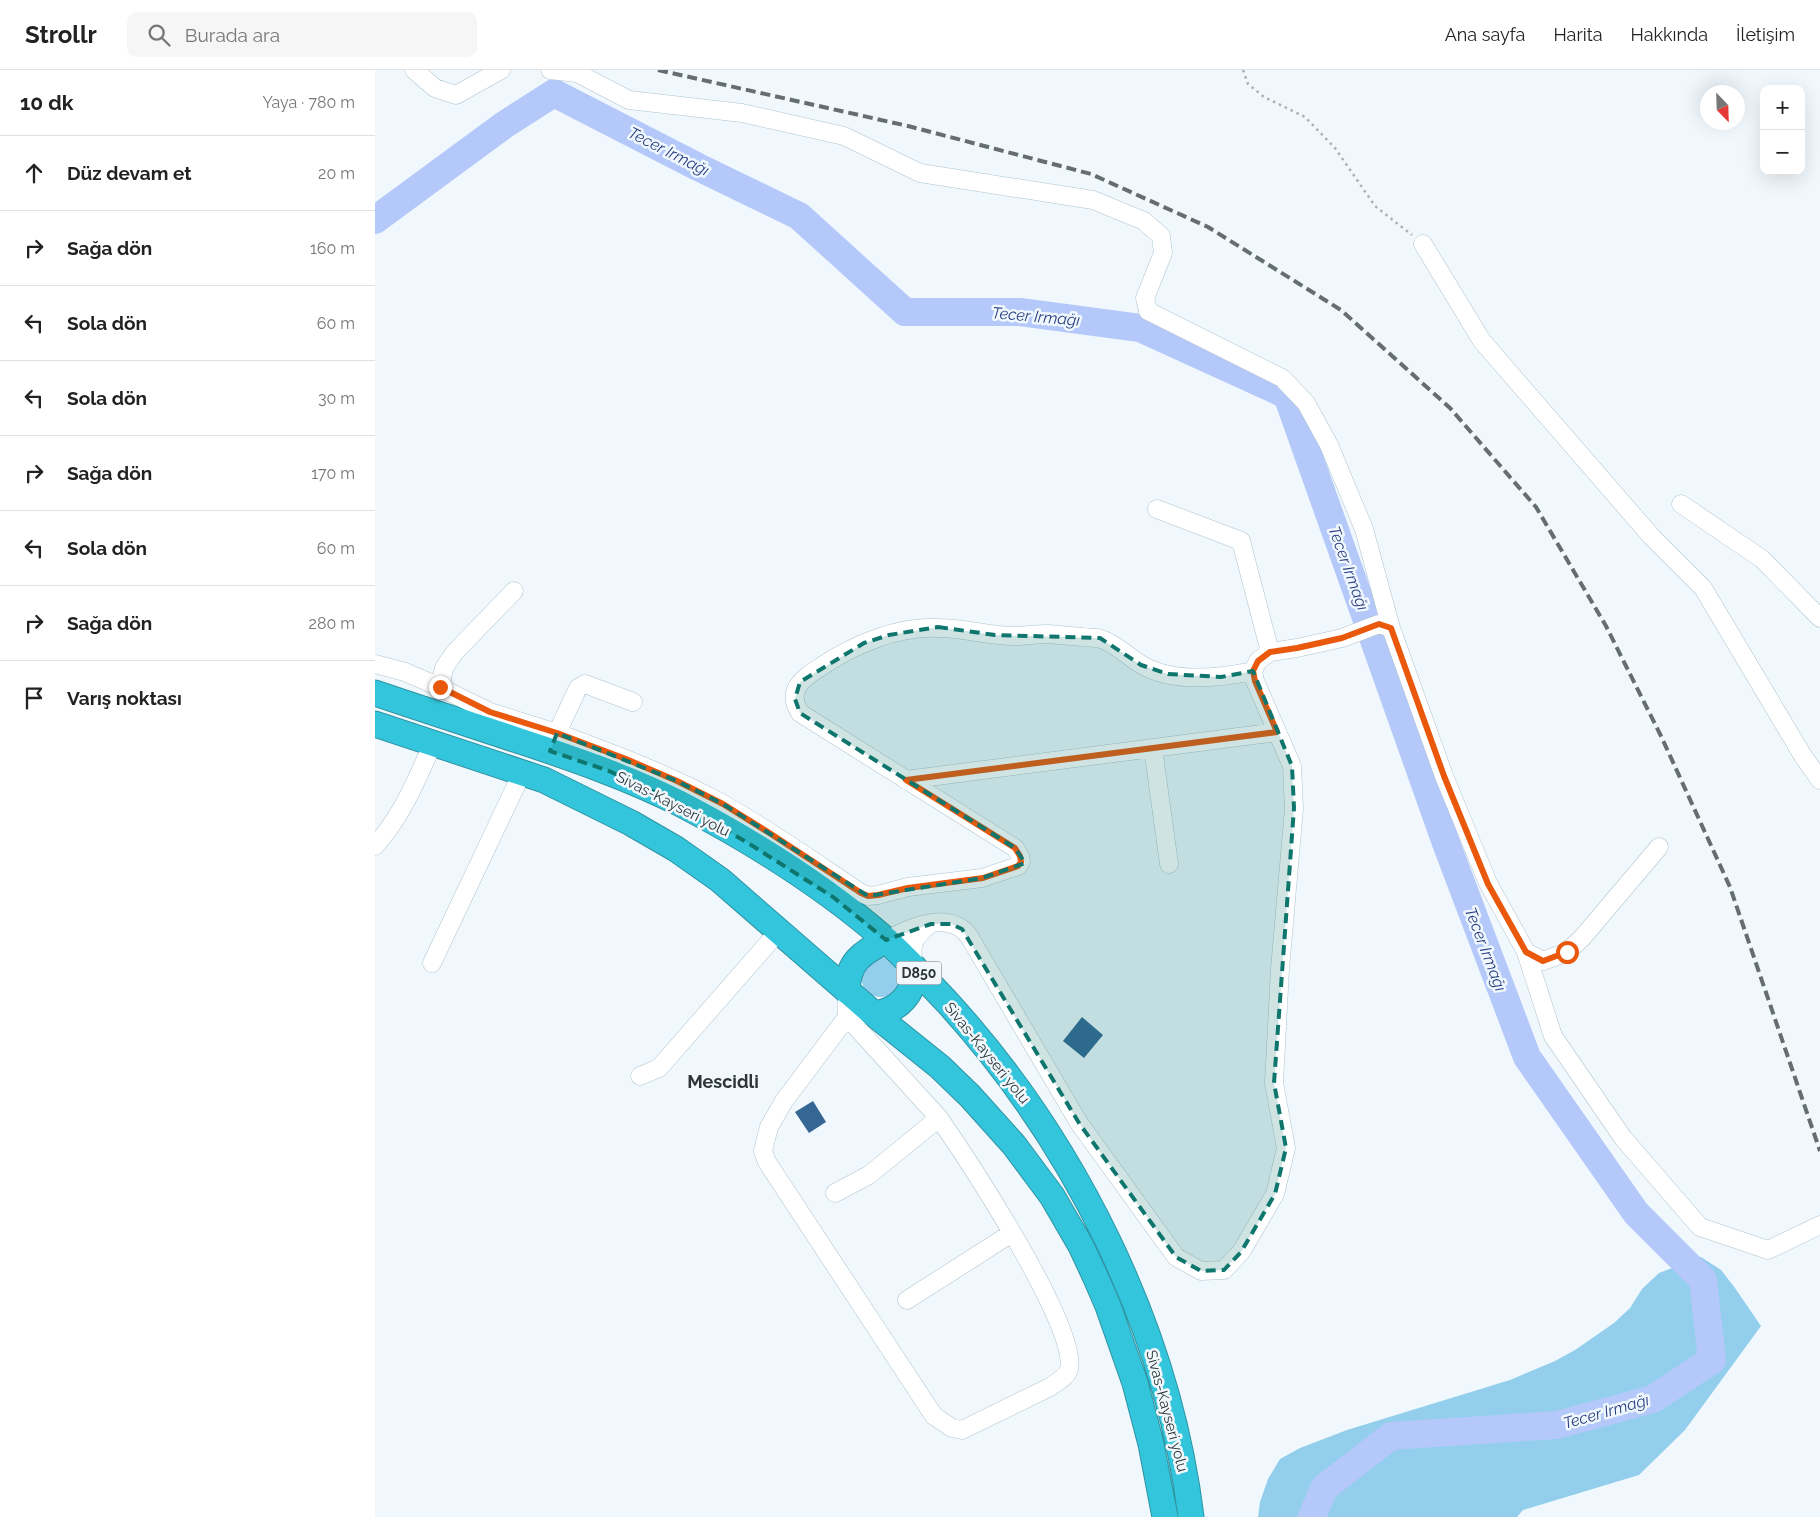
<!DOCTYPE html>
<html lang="tr">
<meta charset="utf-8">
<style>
:root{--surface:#fff;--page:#f6f6f6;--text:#222;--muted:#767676;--line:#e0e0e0}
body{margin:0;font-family:Raleway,sans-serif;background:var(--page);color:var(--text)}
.controls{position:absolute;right:15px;top:15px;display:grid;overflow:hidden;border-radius:10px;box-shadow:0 5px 20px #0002}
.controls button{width:45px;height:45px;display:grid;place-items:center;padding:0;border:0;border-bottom:1px solid var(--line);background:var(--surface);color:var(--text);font:25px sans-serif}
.compass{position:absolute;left:1325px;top:15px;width:45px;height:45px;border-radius:50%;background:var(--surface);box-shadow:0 5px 20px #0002;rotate:157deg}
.stop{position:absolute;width:15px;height:15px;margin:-11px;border:4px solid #ea580c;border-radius:50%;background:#fff}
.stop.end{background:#ea580c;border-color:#fff;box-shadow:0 1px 5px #0008}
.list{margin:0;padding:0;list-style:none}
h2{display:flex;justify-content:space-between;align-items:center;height:65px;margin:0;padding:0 20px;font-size:21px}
h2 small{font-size:16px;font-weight:400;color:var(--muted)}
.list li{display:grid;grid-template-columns:32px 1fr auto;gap:15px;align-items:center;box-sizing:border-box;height:75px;padding:0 20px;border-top:1px solid var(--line)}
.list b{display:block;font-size:19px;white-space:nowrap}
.list em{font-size:16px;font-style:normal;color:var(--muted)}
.icon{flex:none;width:28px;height:28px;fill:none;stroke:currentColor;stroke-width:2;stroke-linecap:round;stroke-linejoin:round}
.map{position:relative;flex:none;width:1445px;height:1447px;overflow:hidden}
header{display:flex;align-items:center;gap:30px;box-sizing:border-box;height:70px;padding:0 25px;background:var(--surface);border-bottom:1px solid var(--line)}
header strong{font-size:24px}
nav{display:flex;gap:28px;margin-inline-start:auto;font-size:18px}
.search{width:350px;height:45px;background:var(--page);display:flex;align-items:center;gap:12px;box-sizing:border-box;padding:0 18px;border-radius:10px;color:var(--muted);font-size:19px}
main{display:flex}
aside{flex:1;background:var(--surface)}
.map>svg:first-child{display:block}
.green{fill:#93cfec}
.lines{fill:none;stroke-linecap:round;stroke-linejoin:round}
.river{stroke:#b4c8f9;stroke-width:28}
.building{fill:#366794}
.minor-casing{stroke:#afc4ce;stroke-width:19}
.highway-casing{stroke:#3093a2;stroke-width:27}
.path{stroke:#a9b1b5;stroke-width:2.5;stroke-dasharray:2.5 4;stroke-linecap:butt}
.minor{stroke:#fff;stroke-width:18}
.highway{stroke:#32c5db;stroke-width:25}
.rail{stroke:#656d71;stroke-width:4;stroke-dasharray:10 5;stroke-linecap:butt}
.route{stroke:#ea580c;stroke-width:6}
.marked{fill:#0f766e;fill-opacity:0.2;stroke:#0f766e;stroke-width:4;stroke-dasharray:10 6;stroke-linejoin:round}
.labels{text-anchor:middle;stroke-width:5;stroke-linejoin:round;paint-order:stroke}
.shield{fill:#f0f8fd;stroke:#687074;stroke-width:1}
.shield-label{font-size:14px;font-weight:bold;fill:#2d3539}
.street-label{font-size:15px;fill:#2d3539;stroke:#f0f8fd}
.water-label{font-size:16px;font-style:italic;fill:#283e83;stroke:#f0f8fd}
.quarter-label{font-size:18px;font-weight:bold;fill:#2d3539;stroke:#f0f8fd}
</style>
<header>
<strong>Strollr</strong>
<div class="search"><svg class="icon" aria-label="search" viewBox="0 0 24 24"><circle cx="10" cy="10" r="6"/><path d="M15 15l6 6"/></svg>Burada ara</div>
<nav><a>Ana sayfa</a><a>Harita</a><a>Hakkında</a><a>İletişim</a></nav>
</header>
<main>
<aside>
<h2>10 dk<small>Yaya · 780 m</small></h2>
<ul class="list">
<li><svg class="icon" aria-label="ahead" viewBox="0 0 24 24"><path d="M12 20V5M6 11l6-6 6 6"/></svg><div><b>Düz devam et</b></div><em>20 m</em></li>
<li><svg class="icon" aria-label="right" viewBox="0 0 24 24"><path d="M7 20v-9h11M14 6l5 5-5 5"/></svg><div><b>Sağa dön</b></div><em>160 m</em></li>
<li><svg class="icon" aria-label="left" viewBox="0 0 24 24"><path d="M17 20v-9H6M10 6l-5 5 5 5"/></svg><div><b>Sola dön</b></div><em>60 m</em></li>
<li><svg class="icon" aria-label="left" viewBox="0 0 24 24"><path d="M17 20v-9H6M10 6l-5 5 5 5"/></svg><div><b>Sola dön</b></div><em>30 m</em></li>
<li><svg class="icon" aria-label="right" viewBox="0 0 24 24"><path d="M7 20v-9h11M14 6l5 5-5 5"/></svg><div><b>Sağa dön</b></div><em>170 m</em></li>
<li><svg class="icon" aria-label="left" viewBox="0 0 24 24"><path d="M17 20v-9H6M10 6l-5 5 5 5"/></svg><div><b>Sola dön</b></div><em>60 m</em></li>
<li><svg class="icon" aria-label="right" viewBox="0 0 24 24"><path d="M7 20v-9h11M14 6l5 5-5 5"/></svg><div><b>Sağa dön</b></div><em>280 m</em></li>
<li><svg class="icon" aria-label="arrive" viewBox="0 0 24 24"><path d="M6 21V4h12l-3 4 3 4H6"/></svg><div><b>Varış noktası</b></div></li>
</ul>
</aside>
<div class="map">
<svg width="1445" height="1447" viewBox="0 0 1445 1447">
<rect width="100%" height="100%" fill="#f0f8fd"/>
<path class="green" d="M486 907a20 20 0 1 1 40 0a20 20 0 1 1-40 0Z
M1326,1187l20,13 14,18 26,38 -76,104 -46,45 -116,35 -6,7h-259l2,-15 8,-23 12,-20 20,-11 47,-18 163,-50 45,-19 20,-11 39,-27 16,-15 12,-19 17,-16z"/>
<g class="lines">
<path class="river" d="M0,150l129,-95 50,-32 144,74 101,49 106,96h115l120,16 147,67 159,448 81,214 109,156 67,67 9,80 -59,39 -96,26 -166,11 -67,52 -12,29"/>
</g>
<path class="building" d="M707,947l21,18 -19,23 -21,-17z
M438,1031l13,21 -17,11 -14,-21z"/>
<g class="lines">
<defs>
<path id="minor" d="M39,0l21,18 21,7 45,-25
M175,0l27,3 52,27 113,13 102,23 76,37 173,27 51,21 17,15 2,17 -18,45 3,13 134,67 24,25 23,42 35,84 27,99
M1048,174l59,97 169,195 52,52 100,168 17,24
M1306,434l81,55 58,59
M782,439l84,32 29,111
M0,594l30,8 30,13 55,27 67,21 -4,11
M65,617l4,-19 10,-15 60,-62
M258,632l-48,-18 -7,4 -21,45c57,21 113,42 166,71 48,27 93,59 138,89l7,3 10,-1 30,-8 74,-9 36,-12 3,-4 -1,-6 -5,-8 -215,-135c-15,-24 4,-35 22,-47 33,-22 76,-40 117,-38 25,0 50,8 75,8 11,0 23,-2 34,-2 11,1 23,2 34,3 6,1 13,0 19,2 16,5 27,18 41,26 31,18 78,13 111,6
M778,678l16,116
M531,710l371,-48
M0,776c27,-30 42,-67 58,-103
M511,870c19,-9 49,-25 71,-14 8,3 12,10 16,17l106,180 97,134 25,14 23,-1 17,-18 34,-58 11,-46 -12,-65 6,-114 14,-161 -2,-42 -37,-85 -2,-10 5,-10 12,-9 27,-4 45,-10 37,-14 12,4 53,148 44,107 38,69 17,9 24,-9 15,-14 77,-91
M1151,882l27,84 70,102 77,89 68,23 52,-25
M57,893l90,-190
M540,898c-6,-22 -2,-30 15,-44
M472,947l92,101
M265,1006l19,-8 119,-136
M460,1123l34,-18 70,-57c27,39 140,210 130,251 -2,8 -12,13 -19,18l-88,43 -10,-2 -18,-12 -167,-254 -4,-11 6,-24 15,-26 63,-84v-26
M532,1230l105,-67"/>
<path id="highway" d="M0,623c47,16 94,31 142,47 55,18 110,37 162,63 73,38 145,83 207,137 22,20 41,41 61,62 127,139 221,327 244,515
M0,654l169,56 87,43 45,26 44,31 154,134 66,53 30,29 44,49 38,51 29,50 14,30 13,30 27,77 16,61 14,73
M472,921c1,-30 14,-37 39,-51
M499,944c25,-3 41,-21 41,-46"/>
</defs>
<use href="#minor" class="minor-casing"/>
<use href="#highway" class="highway-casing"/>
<path class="path" d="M868,0l5,14 16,13 41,20 30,31 40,58 37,29"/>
<use href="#minor" class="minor"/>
<use href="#highway" class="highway"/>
<path class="rail" d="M283,0l250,56 183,48 117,53 133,83 109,98 86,99 70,119 55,110 69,151 90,264"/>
</g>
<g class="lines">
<path class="route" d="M65,617l50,25 67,21 69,26 51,22 46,23 48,30 90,59 7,3 10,-1 30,-7 75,-10 35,-12 3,-4 -1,-6 -5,-8 -109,-68 371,-48 -22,-51 -2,-10 5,-10 12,-9 27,-4 45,-10 37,-14 12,4 53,148 44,108 38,68 17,9 24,-9"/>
</g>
<path class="marked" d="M563,557l57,8 105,3 41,27 27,9 53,3 32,-6 39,95 2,42 -20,275 12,65 -11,46 -34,58 -17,18 -23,1 -25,-14 -97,-134 -117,-194 -11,-5h-20l-45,16 -53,-43 -85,-54 -70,-40 -69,-32 -59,-20 7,-18 120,48 46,23 145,92 114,-18 43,-15 -10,-15 -215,-135 -5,-14 5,-17 64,-39 25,-8z"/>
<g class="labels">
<rect class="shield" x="521.5" y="891.5" width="45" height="23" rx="4"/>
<g class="shield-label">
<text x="544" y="908">D850</text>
</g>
<g class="street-label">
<text transform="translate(298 734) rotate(27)" y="5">Sivas-Kayseri yolu</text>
<text transform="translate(612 983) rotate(51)" y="5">Sivas-Kayseri yolu</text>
<text transform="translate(792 1341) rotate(75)" y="5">Sivas-Kayseri yolu</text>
</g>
<g class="water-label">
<text transform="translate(294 81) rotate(27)" y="6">Tecer Irmağı</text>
<text transform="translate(661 246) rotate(5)" y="6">Tecer Irmağı</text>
<text transform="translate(974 498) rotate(70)" y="6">Tecer Irmağı</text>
<text transform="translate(1111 879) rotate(69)" y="6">Tecer Irmağı</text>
<text transform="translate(1231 1341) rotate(-16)" y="6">Tecer Irmağı</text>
</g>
<g class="quarter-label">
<text x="348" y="1018">Mescidli</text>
</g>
</g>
</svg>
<div class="controls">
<button>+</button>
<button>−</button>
</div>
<svg class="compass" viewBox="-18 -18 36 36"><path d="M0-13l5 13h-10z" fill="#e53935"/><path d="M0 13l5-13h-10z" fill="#767676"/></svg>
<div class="stop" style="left:1192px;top:882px"></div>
<div class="stop end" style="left:65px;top:617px"></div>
</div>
</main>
